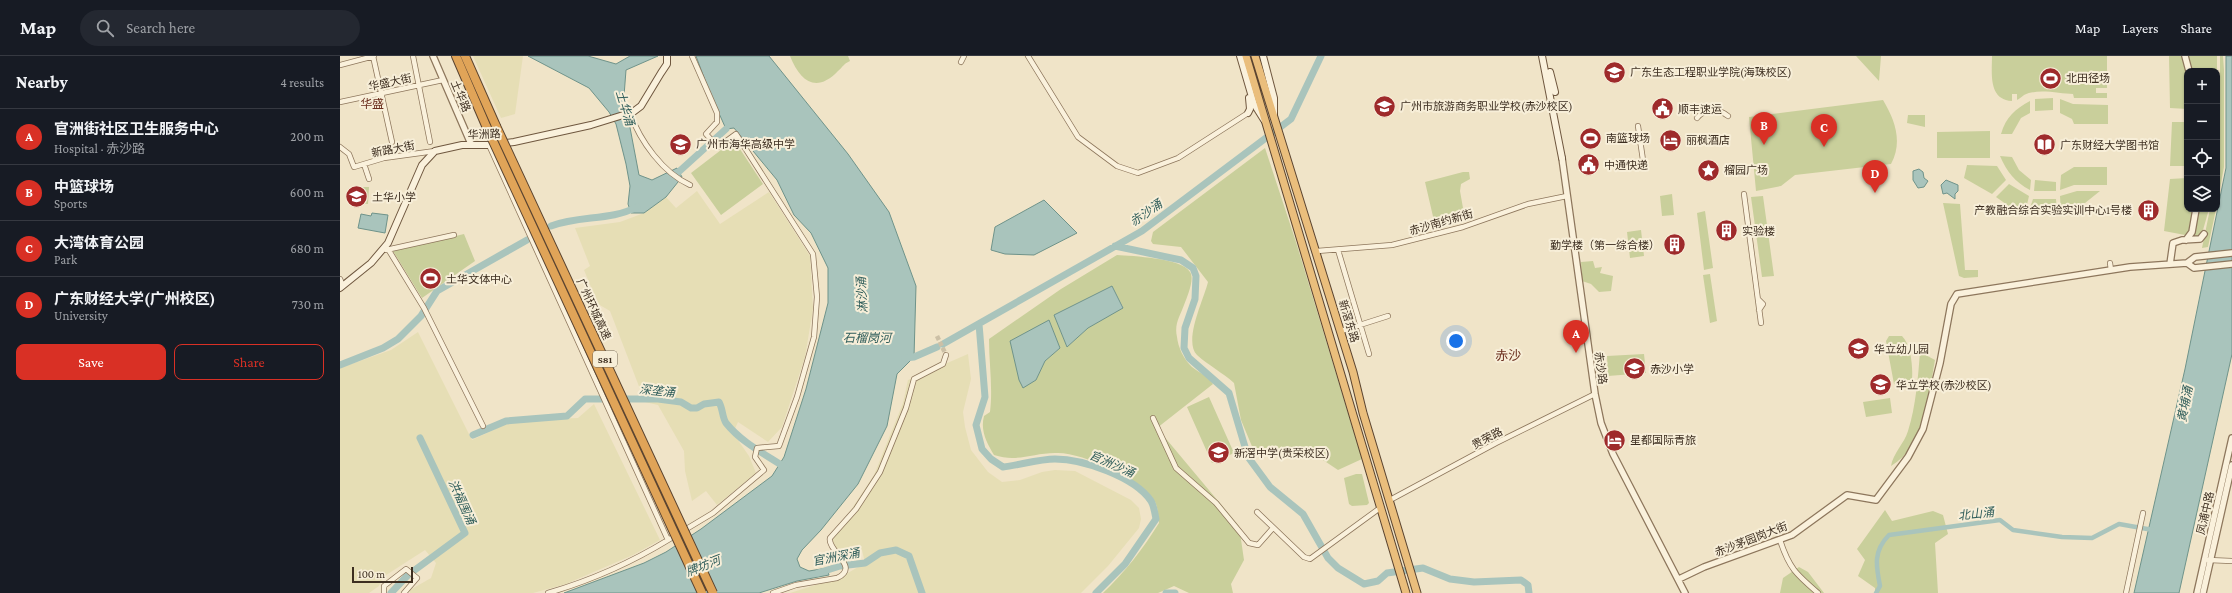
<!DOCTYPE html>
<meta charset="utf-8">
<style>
:root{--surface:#171b24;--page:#242831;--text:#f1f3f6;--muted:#9ea1a6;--line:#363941;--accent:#d93025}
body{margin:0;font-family:"Crimson Pro","Noto Sans SC",serif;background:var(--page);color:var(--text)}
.controls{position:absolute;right:12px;top:12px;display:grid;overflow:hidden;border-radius:8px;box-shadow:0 1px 3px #0004}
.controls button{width:36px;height:36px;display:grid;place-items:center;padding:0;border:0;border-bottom:1px solid var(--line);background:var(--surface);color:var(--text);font:20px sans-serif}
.scale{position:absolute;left:12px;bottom:10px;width:61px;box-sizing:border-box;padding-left:4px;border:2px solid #3d2e20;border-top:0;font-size:11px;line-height:14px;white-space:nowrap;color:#3d2e20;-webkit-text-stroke:3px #f7eed8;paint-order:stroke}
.you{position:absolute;left:1116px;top:285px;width:14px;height:14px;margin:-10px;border:3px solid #fff;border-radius:50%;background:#1a73e8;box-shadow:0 0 0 6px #1a73e833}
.badge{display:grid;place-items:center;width:26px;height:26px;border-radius:50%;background:var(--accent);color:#fff;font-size:13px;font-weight:700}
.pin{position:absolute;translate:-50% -33px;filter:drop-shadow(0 1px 2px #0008)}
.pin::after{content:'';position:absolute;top:21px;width:14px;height:12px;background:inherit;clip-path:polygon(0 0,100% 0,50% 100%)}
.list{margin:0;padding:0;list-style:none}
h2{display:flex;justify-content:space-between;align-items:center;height:52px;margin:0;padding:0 16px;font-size:17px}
h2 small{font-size:13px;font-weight:400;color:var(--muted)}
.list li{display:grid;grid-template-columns:26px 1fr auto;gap:12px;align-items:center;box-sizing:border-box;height:56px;padding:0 16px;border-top:1px solid var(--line)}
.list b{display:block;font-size:15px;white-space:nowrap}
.list p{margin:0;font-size:13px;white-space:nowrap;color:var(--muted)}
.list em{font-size:13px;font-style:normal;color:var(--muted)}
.actions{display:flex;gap:8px;padding:12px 16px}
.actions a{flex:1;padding:9px 0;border:1px solid var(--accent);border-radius:8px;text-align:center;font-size:14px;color:var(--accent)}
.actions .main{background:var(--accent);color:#fff}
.icon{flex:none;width:22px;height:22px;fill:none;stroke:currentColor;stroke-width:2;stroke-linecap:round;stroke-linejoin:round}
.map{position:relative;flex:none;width:1892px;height:537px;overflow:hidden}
header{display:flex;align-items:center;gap:24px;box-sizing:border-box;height:56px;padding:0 20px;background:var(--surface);border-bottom:1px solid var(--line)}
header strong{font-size:19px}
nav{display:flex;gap:22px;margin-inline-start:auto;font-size:14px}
.search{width:280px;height:36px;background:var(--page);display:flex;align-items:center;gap:10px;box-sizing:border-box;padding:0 14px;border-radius:22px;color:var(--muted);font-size:15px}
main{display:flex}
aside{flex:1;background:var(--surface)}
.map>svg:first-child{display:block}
.farmland{fill:#e6deb5}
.green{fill:#c9cf9b;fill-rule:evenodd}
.water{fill:#a9c4bc;stroke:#6f938a}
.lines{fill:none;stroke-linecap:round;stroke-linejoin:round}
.canal{stroke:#a9c4bc;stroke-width:4.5}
.river{stroke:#a9c4bc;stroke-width:7}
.minor-tunnel{stroke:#ccc0a6;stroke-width:4.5;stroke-dasharray:4.5 2;stroke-linecap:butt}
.minor-casing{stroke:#8d765c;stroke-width:6}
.tertiary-casing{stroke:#8d765c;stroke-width:8}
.secondary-casing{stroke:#6f573f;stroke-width:8}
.trunk-casing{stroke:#5b4430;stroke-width:9}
.motorway-casing{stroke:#5b4430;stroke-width:10}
.minor{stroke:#faf1dc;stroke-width:4.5}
.tertiary{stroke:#faf1dc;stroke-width:5.5}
.secondary{stroke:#faf1dc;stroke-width:6}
.trunk{stroke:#eabe7c;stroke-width:7}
.motorway{stroke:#e0a458;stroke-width:8}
.motorway-bridge-casing{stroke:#5b4430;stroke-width:10;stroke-linecap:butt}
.motorway-bridge{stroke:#e0a458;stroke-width:8}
.labels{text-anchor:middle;stroke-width:4;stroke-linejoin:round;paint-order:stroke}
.shield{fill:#f7eed8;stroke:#756857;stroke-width:1}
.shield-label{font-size:10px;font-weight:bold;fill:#3d2e20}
.poi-label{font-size:11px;fill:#3d2e20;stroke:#f7eed8;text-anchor:start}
.street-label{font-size:11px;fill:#3d2e20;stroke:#f7eed8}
.neighbourhood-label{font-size:12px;fill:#6b2e1e;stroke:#f7eed8}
.water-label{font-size:12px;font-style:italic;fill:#2f5d5a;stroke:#f7eed8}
.quarter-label{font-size:13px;fill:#6b2e1e;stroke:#f7eed8}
</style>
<header>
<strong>Map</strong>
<div class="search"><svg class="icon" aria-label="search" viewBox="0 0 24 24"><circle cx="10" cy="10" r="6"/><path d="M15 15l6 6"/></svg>Search here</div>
<nav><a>Map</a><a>Layers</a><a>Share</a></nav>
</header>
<main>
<aside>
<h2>Nearby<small>4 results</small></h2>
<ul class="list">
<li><span class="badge">A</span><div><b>官洲街社区卫生服务中心</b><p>Hospital · 赤沙路</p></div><em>200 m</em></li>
<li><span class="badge">B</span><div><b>中篮球场</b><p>Sports</p></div><em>600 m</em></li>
<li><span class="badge">C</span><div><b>大湾体育公园</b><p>Park</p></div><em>680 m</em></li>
<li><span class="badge">D</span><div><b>广东财经大学(广州校区)</b><p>University</p></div><em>730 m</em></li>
</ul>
<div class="actions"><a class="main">Save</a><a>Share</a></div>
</aside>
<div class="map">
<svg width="1892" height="537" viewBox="0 0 1892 537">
<rect width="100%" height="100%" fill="#f0e4c8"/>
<path class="farmland" d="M133,0h50l-8,58 -14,4z
M357,135l23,33 49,-32 41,64 3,53 -8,48 -23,70 -14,15 -30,-20 -5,11 16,23 7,17 -39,32 -11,-14 -14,10 -7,-30 -1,-20 -26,-46 -13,-3 -35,-91 -12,-7 -14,-34 6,-4 -15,-38 45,-6 24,-9 22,-16 10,11z
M78,276l54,108 36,-17 20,-3 50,-2 16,-14 66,136 -27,15 -67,29 -33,9h-123v-3l21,-12 5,-15 -11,-13 -42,27 -4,9 -10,7h-29v-225l51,-18z
M628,298l3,25 -8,33 2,15 6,23 17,22 14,10 18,-2 22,-8 13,-2 20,1 56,29 8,8 2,11 -2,9 -31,38 -27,27h-291l51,-16 24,-14 -3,-13 -20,8 -12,-16 44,-67 29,-72 5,-23z"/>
<path class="green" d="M450,0h58l2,5c-7,3 -7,6 -12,10 -22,23 -38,10 -48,-15z
M1516,0h25l-2,25z
M1652,0h115v32h-11v5h11v5h-33l-1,-4c-13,0 -35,-6 -49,1 -1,1 -5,4 -7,5v-6h-5v7c-24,-1 -20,-28 -20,-45z
M1829,0h15l3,15v38l-17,-1z
M1847,0h30v101v-86h-26z
M1880,0h3l1,14v97l-7,38 3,-57z
M1713,42v12l-18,1v-12z
M1720,43l13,5 35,1v19h-34l-2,-5 -12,-6z
M1543,44c12,20 20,42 8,64l-96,11 -14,11 -25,5 -7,-74z
M1690,45v12l-9,5 -9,16h-11c5,-17 14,-25 29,-33z
M1568,59h17v12l-18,-4z
M1832,66h15v44h-17z
M1650,75v27h-53v-26z
M394,84l29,44 -42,31 -30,-42z
M925,92l31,94 66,217 -24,11 -33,-22 -49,8 -15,-36 -7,-37c-11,-10 -26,-18 -37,-28 -14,-14 7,-56 11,-73l-27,-35 -28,-3 -2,-3 2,-9z
M1660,100l12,1 7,13 12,10 -1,10c-15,-8 -23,-18 -30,-34z
M1627,109l30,1 9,14 -14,14 -28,-16z
M1734,111h33v18h-33l-14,5 1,-15z
M1123,116h6l1,7 -9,5 -1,7 3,17 4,1 2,7 -34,9 -10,-43z
M1847,122v31h5l-2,21 -5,5 -21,-4 6,-52z
M1695,124l21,2v9h-22z
M1669,128l20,12 -4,17 -12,-4 -17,-12z
M23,131h6l-1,17 -16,-1 2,-15h9z
M1737,135h23l-15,12 -24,10 -1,-17z
M1332,138l2,21 -12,1 -2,-20z
M1423,140l11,80 -12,1 -11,-80z
M1693,143h23l1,16 -29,-1z
M1603,147l17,1 5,66h13v7l-14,1 -5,-2z
M1857,153h12l-8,28 -10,1z
M1870,153h6l-8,38 -6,1z
M1365,155l8,57 -9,2 -7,-57z
M1301,174l3,26 -14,2 -3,-26z
M124,178l11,27 -53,37 -29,-47z
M777,199c15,1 65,3 73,17 5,7 -3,25 -6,33 -4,11 -10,19 -7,32 1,10 7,23 15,30 7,6 16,8 21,17l-56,44 82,98 5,34 -13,24 2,9h-44l-15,-7 -16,7h-55c22,-21 40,-44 56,-70 -1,-7 -1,-16 -4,-21 -16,-22 -70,-49 -97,-49 -24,-1 -40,10 -64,2 -7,-12 -14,-24 -10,-39l6,-4c3,-25 -1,-48 -1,-73l72,-50zM772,230l11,21 -35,21 -21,19 -13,-32zM709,264l11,28 -15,13 -9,19 -13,7z
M1253,205l2,7 7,-1 -2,6 13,3 -2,15 -12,1 -8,-8 -9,-3 -1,-19z
M1370,218l7,47 -7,2 -7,-48z
M1549,280h13c9,9 11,31 10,43l-7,6 -11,-1 -8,-43z
M1580,296l15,8c-7,37 -9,85 -44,106 2,-13 13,-22 17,-35 8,-25 10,-54 12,-79z
M1304,298l2,19 -38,3 -1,-20z
M869,341l25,56 -22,10 -25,-56z
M1550,342l2,15 -26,4 -3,-15z
M1016,418h6l7,29 -2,2 -15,1 -3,-2 -5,-26z
M1545,454l7,11 41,-10 10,4 5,19 -13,9 3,50h-63v-5l-17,-12 7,-16 -8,-11z
M1459,511l9,5 16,21h-44l3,-15z"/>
<path class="water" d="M188,0h60l28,8 14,-8h28l-32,14 -2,26 15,79 13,5 25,-12 5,9 -16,20 -22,16h-13l-3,-9 2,-18 -4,-22 -10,-40 -7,-12 -20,-24z
M356,0h73l79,98 41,58 27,74 -2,71 -17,17 -10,52 -29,58 -37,46 -19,20 -5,9 3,8 9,4 18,-3 2,7 -32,6 -38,12h-195l80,-30 22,-11 35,-23 71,-53 12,-19 22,-68 22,-86v-35l-17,-35 -17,-18 -17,-35 -43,-52 -8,1 -17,-38z
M1886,0h6v298l-53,239h-45l51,-224 41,-201z
M1579,113l4,3 1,6 4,3 -4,6 -6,1 -5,-8v-9z
M1606,124l12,5v6l-3,3v5l-8,-6 -4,1 -2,-9z
M704,144l33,33 -43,22 -29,-1 -14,-4 4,-23z
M32,157l16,2 -3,18 -27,-5 3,-14 10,2z
M772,230l11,22 -35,20 -21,19 -13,-32z
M709,264l11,28 -15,13 -9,19 -13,8 -4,-8 -9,-39z"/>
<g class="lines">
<path class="canal" d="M1536,537l4,-7c-4,-20 -7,-35 9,-51l111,-15 13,10 49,7 30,1 27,-14 34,6"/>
<path class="river" d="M333,121l53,-48
M211,170c29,-11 59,-5 86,-19
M775,190l66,14 12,8 3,8 -1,23 -10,29 -1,20 5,10 40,35 19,64 22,30 33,27 25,44 10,10 26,16 14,-3 9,-8 36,-5 27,11 24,3 47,-2 7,5 1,8
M639,268l6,73 -9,28 6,24 9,10 12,8c16,-2 37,-8 52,-8 28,0 80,18 96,42 3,5 4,13 5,18l-31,45 -29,29
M603,288l199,-113 149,-112 30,-63
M565,302l9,-1 23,-10
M0,309l43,-17 15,-9 23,-23 16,-25 90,-51
M133,379l33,-14 61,-5 18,-17h73l23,3 10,6h6l7,-4 15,-2c4,7 3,15 7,21 16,20 39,31 60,45
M478,517l22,-7 25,-3 15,-10 16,-3 13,6 13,37
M51,537l17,-18 57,-42 -45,-95
M826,537h9"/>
<path class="minor-tunnel" d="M597,280l9,19"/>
<defs>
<path id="minor" d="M33,0l19,86
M73,0l17,86
M688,0l50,81 39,29 21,7 40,-15 70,-45
M621,6l3,-6
M0,9l34,-9
M0,46l103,-22
M290,57c10,28 33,60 60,72
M1357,62c8,-10 21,-10 31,-2
M1298,70l6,41
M149,89l179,395c-36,22 -79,41 -120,53
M0,91l9,7 5,13 30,-9 51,-7
M24,108l5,15
M1404,138l17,129
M48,193l36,59 59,118
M46,194l68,-15
M998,194l31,104
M977,195l75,-6 71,-18 65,-23 39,-8
M1770,207l1,7
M0,223l3,7
M1418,243l5,5 -4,6
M1001,275l47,-15
M813,362l23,50 40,35 33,40 9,2 15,-17
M1050,444l106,-57 99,-49
M917,456l47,45 6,2 70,-51
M328,484l45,-27 51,-43 -9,-13 2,-9 22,-2 18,-49 17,-60 3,-40 -4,-43 -77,-120 -18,13 -12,-13 11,-12v-9l-25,-57
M1440,484c9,28 16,34 38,53
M1868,504l24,1
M44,537v-7l22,-17 11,9 -13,15
M433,537l23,-8 41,-7c24,-11 -10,-27 -7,-40l26,-29 24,-37 26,-64 8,-29 29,-15 3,-9
M1786,537l17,-80"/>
<path id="tertiary" d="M93,0l38,88
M1845,0l4,15
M1222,102l33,236 6,29 12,31 72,139
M1846,184l6,-8 4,-23
M1847,207l8,-6 37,-4
M1847,207l7,5 38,-4
M1830,208l3,-21 9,-3 18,-1 4,-5
M1339,523l25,-12 88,-32 55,-40 29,5 32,-43 15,-28 17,-66 11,-59 6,-10 173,-27 57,-4
M1857,537l35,-155
M1863,537l29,-128"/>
<path id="secondary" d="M900,0l14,48 10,16
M923,0l11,42v16
M1202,0l20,102
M1210,16l5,20
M908,57l2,-4 -1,-11
M0,232l31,-25 17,-20 34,-78 13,-14 27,-6h27l25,-3 77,-17 42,-13 8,-6 20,-33 6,-9v-8"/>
<path id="trunk" d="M906,0l160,537
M915,0l98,316 10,41 54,180"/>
<path id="motorway" d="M116,0l31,72
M125,0l31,70"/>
</defs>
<use href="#minor" class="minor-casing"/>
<use href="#tertiary" class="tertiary-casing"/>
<use href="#secondary" class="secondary-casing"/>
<use href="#trunk" class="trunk-casing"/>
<use href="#motorway" class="motorway-casing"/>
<use href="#minor" class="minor"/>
<use href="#tertiary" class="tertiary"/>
<use href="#secondary" class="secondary"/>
<use href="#trunk" class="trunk"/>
<use href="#motorway" class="motorway"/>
<defs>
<path id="motorway-bridge" d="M156,70l217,467
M147,72l215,465"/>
</defs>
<use href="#motorway-bridge" class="motorway-bridge-casing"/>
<use href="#motorway-bridge" class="motorway-bridge"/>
</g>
<defs>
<symbol id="university-disc" viewBox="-11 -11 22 22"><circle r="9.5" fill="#9e2a2b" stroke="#f7eed8"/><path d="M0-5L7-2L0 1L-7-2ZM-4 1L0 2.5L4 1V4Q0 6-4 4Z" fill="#fff"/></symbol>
<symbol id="stadium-disc" viewBox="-11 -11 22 22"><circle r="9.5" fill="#9e2a2b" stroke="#f7eed8"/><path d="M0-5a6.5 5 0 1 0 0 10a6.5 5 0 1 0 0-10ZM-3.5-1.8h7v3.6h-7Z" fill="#fff"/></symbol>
<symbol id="school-disc" viewBox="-11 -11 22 22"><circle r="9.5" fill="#9e2a2b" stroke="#f7eed8"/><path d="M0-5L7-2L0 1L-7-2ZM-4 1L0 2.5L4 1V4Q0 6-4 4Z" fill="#fff"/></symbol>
<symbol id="civic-disc" viewBox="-11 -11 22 22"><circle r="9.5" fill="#9e2a2b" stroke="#f7eed8"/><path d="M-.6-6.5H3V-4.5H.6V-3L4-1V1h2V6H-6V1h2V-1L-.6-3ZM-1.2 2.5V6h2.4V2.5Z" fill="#fff"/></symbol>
<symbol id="hotel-disc" viewBox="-11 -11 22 22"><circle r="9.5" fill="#9e2a2b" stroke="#f7eed8"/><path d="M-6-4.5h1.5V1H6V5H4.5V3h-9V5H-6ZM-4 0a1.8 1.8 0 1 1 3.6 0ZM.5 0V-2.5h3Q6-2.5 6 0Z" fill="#fff"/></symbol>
<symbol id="library-disc" viewBox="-11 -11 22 22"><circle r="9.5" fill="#9e2a2b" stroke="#f7eed8"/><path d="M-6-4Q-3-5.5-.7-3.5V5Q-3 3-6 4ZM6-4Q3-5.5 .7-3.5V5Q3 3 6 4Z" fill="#fff"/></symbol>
<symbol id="sight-disc" viewBox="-11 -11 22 22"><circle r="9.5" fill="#9e2a2b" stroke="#f7eed8"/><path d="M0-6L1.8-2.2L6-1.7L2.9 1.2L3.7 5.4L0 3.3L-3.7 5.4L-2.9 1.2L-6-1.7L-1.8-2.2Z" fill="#fff"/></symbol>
<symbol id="building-disc" viewBox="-11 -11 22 22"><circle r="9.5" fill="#9e2a2b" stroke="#f7eed8"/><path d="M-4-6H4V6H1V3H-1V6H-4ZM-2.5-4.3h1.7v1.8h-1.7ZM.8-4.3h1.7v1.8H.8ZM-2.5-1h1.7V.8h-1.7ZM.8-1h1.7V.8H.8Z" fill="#fff"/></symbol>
</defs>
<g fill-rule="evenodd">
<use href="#university-disc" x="1262" y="4" width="25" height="25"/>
<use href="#stadium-disc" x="1698" y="10" width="25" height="25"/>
<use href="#school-disc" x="1032" y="38" width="25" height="25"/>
<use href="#civic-disc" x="1310" y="40" width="25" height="25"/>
<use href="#stadium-disc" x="1238" y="70" width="25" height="25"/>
<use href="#hotel-disc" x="1318" y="72" width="25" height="25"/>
<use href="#school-disc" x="328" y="76" width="25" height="25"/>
<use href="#library-disc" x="1692" y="76" width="25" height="25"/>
<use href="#civic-disc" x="1236" y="96" width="25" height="25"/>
<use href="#sight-disc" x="1356" y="102" width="25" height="25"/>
<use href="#school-disc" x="4" y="128" width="25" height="25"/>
<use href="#building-disc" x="1796" y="142" width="25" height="25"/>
<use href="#building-disc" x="1374" y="162" width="25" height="25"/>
<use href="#building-disc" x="1322" y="176" width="25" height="25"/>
<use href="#stadium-disc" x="78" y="210" width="25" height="25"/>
<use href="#school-disc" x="1506" y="280" width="25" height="25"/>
<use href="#school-disc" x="1282" y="300" width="25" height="25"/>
<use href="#school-disc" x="1528" y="316" width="25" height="25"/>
<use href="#hotel-disc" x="1262" y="372" width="25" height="25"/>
<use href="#school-disc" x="866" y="384" width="25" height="25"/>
</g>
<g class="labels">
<rect class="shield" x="253" y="295" width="24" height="16" rx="3"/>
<g class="shield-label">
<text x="265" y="307">S81</text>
</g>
<g class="poi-label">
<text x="1290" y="20">广东生态工程职业学院(海珠校区)</text>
<text x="1726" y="26">北田径场</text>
<text x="1060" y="54">广州市旅游商务职业学校(赤沙校区)</text>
<text x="1338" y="57">顺丰速运</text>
<text x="1266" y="86">南篮球场</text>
<text x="1346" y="88">丽枫酒店</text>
<text x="356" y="92">广州市海华高级中学</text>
<text x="1720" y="93">广东财经大学图书馆</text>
<text x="1264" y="113">中通快递</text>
<text x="1384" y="118">榴园广场</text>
<text x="32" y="145">土华小学</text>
<text x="1792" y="158" text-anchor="end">产教融合综合实验实训中心1号楼</text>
<text x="1402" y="179">实验楼</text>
<text x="1320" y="193" text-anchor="end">勤学楼（第一综合楼）</text>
<text x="106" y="227">土华文体中心</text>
<text x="1534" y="297">华立幼儿园</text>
<text x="1310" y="317">赤沙小学</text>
<text x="1556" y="333">华立学校(赤沙校区)</text>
<text x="1290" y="388">星都国际青旅</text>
<text x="894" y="401">新滘中学(贵荣校区)</text>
</g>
<g class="street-label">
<text transform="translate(50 26) rotate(-12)" y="4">华盛大街</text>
<text transform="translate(121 40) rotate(67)" y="4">土华路</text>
<text transform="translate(144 78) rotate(-2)" y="4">华洲路</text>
<text transform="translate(53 93) rotate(-11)" y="4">新路大街</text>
<text transform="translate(1101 166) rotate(-16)" y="4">赤沙南约新街</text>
<text transform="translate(254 253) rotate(65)" y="4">广州环城高速</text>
<text transform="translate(1009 265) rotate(73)" y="4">新滘东路</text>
<text transform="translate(1261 312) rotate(82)" y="4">赤沙路</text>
<text transform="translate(1147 382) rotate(-28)" y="4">贵荣路</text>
<text transform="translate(1865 457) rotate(-77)" y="4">凤浦中路</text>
<text transform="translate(1411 483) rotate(-21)" y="4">赤沙茅园岗大街</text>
</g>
<g class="neighbourhood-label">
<text x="32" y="52">华盛</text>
</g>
<g class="water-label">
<text transform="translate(285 52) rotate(73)" y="4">土华涌</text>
<text transform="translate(806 157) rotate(-35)" y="4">赤沙涌</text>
<text transform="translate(522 239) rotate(-93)" y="4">淋沙涌</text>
<text x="527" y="286">石榴岗河</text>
<text transform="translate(317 335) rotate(6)" y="4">深垄涌</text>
<text transform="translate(1845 348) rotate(-79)" y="4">黄埔涌</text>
<text transform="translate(772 408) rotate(24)" y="4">官洲沙涌</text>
<text transform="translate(122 446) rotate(66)" y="4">洪福围涌</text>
<text transform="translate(1636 458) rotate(-6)" y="4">北山涌</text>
<text transform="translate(496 501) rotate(-11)" y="4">官洲深涌</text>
<text transform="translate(363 510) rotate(-21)" y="4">牌坊河</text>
</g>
<g class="quarter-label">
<text x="1168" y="304">赤沙</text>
</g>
</g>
</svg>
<div class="controls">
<button>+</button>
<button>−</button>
<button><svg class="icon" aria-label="locate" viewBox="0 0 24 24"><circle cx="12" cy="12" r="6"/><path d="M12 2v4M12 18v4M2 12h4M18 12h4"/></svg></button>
<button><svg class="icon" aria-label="layers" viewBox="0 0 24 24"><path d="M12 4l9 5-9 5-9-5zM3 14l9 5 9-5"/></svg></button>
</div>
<div class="scale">100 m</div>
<div class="you"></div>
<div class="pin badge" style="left:1236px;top:297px">A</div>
<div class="pin badge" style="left:1424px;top:89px">B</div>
<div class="pin badge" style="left:1484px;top:91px">C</div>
<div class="pin badge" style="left:1535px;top:137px">D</div>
</div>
</main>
